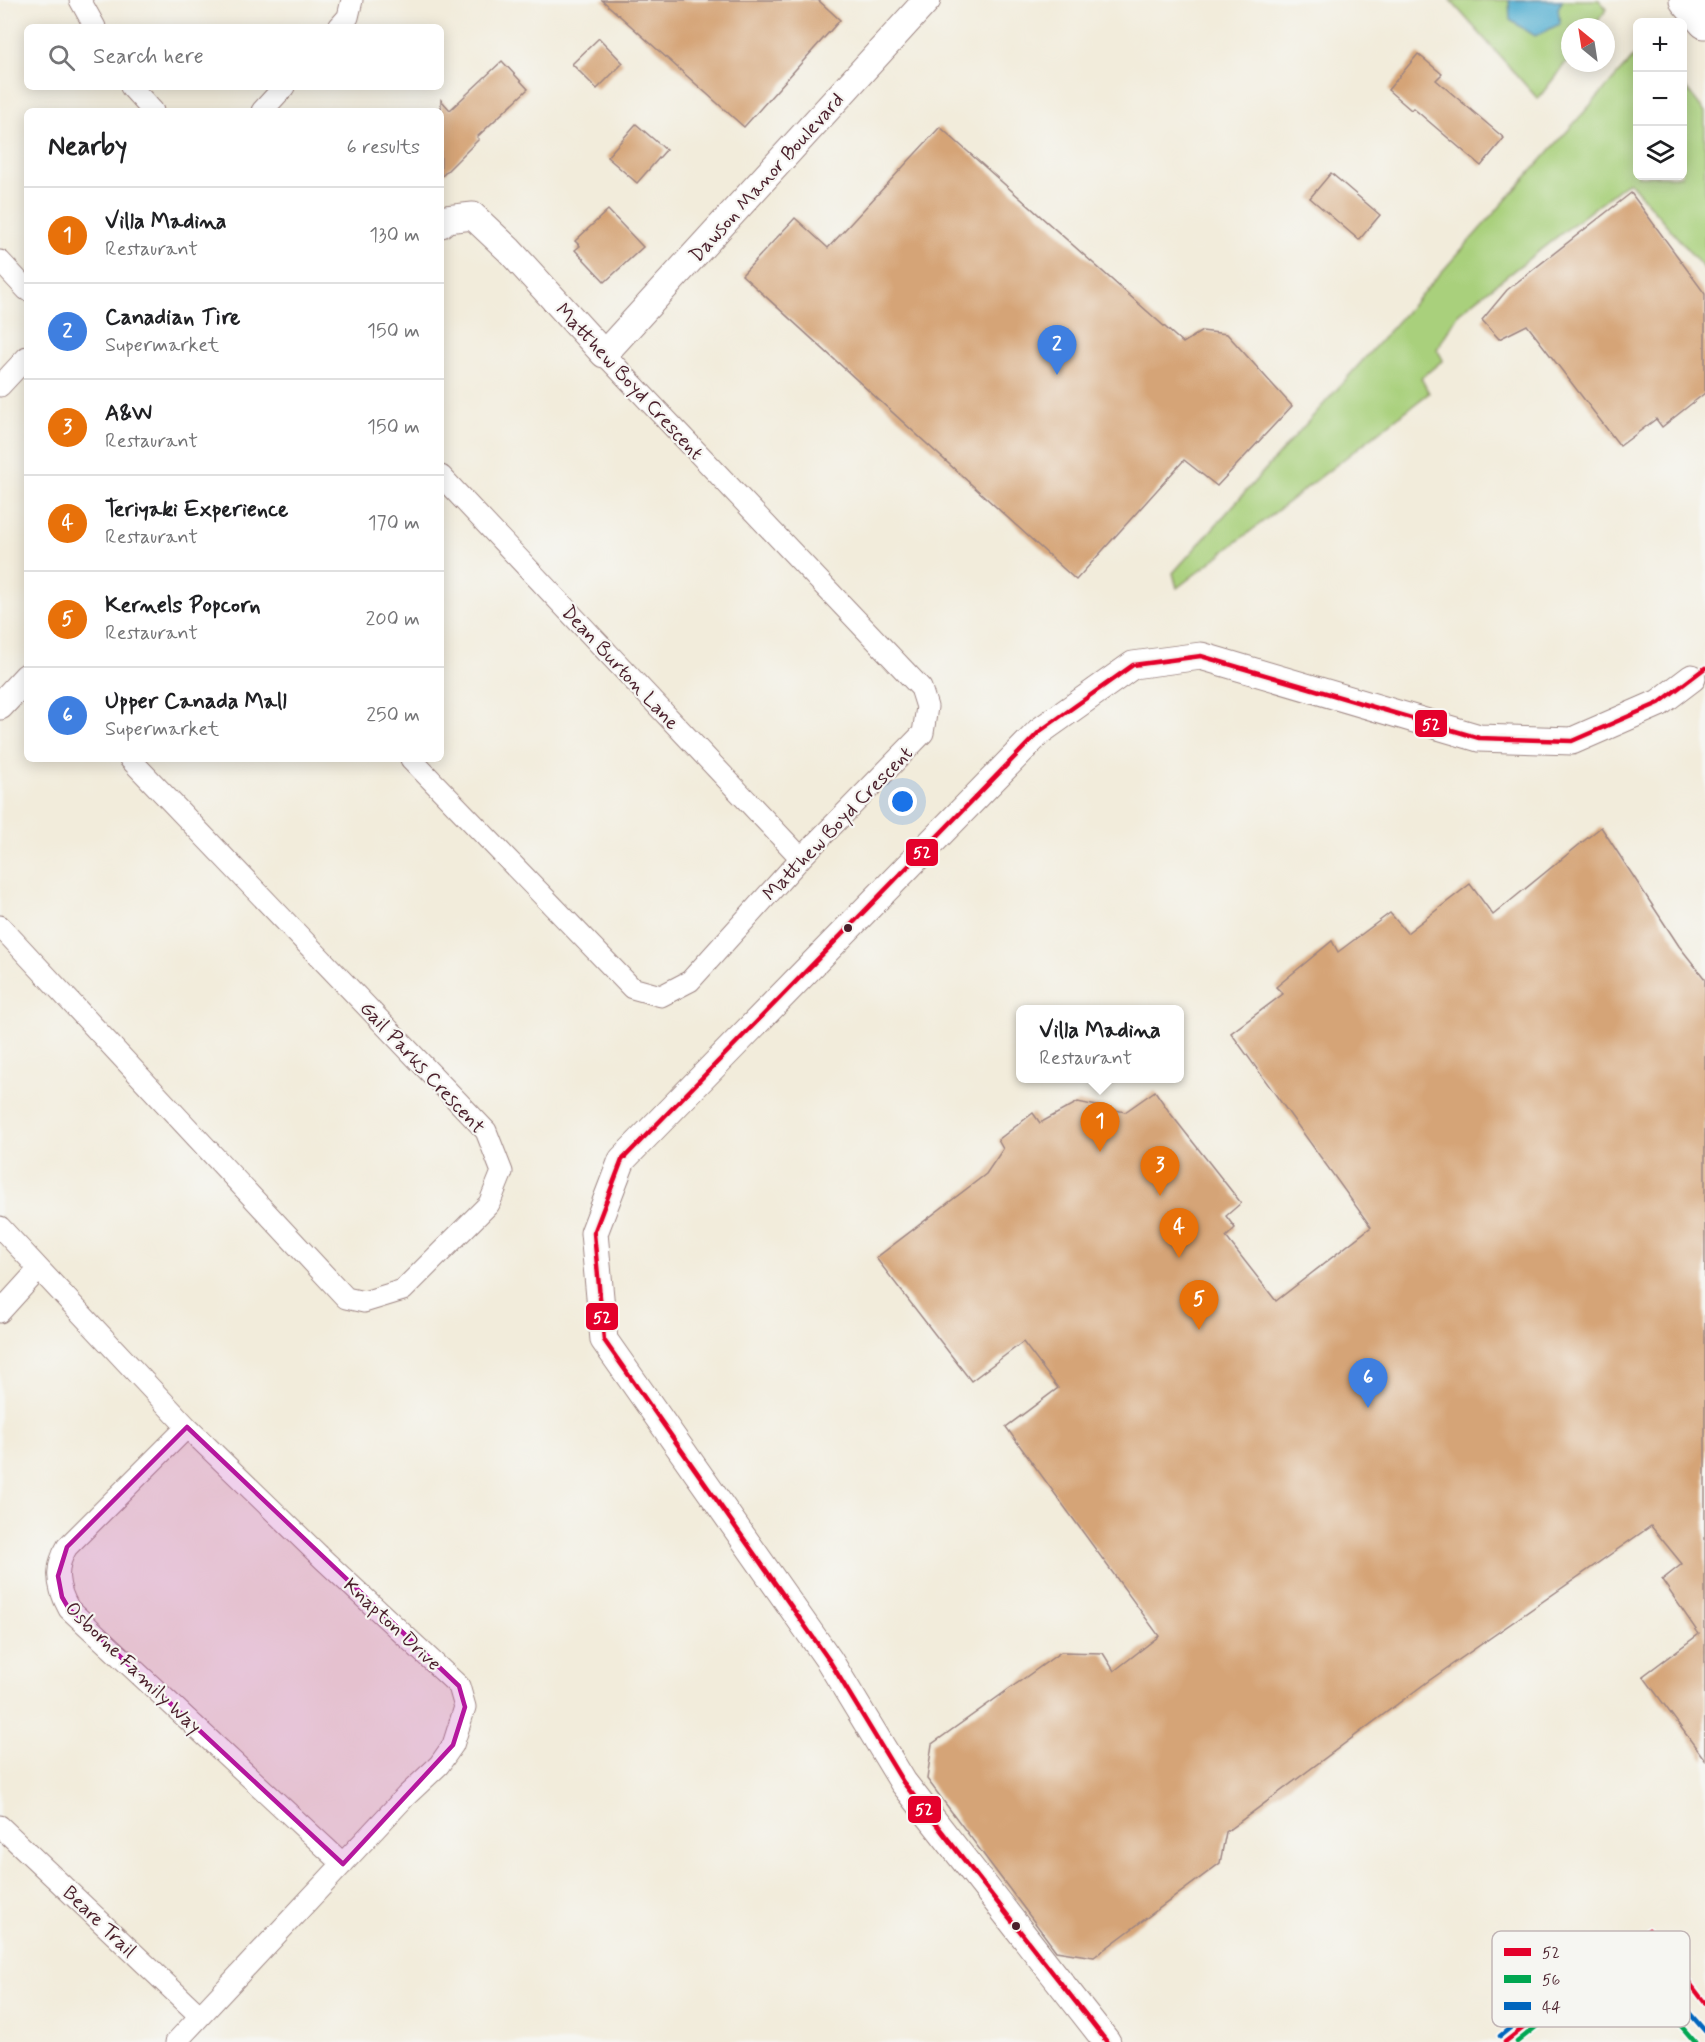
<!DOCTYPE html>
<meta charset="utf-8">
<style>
:root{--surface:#fff;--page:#f2f2f2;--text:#202124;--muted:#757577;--line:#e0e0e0;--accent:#b5179e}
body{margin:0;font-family:Mynerve,sans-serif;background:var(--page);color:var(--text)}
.controls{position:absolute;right:18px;top:18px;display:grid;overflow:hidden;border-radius:9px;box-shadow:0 3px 15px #0003}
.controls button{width:54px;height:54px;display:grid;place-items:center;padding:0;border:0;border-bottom:2px solid var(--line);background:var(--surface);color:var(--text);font:30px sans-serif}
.compass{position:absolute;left:1561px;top:18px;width:54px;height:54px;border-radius:50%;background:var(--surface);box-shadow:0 3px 15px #0003;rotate:330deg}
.you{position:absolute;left:903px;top:802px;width:21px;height:21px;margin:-15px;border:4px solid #fff;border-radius:50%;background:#1a73e8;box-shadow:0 0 0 9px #1a73e833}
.badge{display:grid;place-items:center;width:39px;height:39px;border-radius:50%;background:var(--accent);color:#fff;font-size:20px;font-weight:700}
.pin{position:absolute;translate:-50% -50px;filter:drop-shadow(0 2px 3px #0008)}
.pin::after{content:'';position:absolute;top:32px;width:21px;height:18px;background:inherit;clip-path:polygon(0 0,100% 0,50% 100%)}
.popup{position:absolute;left:1016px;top:1005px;width:168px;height:78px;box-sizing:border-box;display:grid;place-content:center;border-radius:9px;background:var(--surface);filter:drop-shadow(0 2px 4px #0005);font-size:20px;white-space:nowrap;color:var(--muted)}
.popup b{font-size:22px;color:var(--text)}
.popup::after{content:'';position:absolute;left:50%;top:100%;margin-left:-12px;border:12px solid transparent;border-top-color:var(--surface)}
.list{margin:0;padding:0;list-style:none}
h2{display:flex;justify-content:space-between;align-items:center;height:78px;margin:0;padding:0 24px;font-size:26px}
h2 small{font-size:20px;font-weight:400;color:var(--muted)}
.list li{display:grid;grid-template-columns:39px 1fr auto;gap:18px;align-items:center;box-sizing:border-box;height:96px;padding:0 24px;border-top:2px solid var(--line)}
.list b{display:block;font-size:22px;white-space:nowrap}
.list p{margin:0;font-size:20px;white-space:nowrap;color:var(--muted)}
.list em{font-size:20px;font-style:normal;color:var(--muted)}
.icon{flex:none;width:33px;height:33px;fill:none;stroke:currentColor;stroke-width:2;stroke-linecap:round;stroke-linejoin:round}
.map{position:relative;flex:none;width:1705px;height:2042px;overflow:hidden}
.search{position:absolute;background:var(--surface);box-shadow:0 3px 15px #0003;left:24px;top:24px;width:420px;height:66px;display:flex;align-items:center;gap:15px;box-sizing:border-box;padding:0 21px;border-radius:9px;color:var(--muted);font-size:22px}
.panel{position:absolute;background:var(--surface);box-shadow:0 3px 15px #0003;left:24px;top:108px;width:420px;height:654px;border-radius:9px}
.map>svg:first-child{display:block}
.green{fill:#a9d07b;stroke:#7a7853;stroke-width:1.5}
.water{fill:#53afd1;stroke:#4e677e;stroke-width:1.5}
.building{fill:#d5a477}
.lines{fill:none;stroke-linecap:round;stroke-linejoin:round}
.minor-casing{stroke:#9e8683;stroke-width:23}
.tertiary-casing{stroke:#9e8683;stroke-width:29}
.primary-casing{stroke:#9e8683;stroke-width:35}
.minor{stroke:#fff;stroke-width:21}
.tertiary{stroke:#fff;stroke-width:27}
.primary{stroke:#fff;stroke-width:33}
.bus-1-casing{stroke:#f6f6f2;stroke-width:9}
.bus-2-casing{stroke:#f6f6f2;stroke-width:9}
.bus-3-casing{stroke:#f6f6f2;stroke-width:9}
.bus-1{stroke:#e4002b;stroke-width:4.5}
.bus-2{stroke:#00a651;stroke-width:4.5}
.bus-3{stroke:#0065bd;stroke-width:4.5}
.marked{fill:#b5179e;fill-opacity:0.2;stroke:#b5179e;stroke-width:4.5;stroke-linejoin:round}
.bus-dot{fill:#4a1f2b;stroke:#f6f6f2;stroke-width:2}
.labels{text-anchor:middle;stroke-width:4.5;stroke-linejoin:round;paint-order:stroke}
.street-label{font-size:20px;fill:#4a1f2b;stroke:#f6f6f2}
.key{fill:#f6f6f2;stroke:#c2b6b6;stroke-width:1.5}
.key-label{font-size:16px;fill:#4a1f2b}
.line-badge{stroke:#f6f6f2;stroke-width:2}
.badge-label{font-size:16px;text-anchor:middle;font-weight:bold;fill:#fff}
</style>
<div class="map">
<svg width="1705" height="2042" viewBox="0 0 1705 2042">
<rect width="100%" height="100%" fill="#f6f6f2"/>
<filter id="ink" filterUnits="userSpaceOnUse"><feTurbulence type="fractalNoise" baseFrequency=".0167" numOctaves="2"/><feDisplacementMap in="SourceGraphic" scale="12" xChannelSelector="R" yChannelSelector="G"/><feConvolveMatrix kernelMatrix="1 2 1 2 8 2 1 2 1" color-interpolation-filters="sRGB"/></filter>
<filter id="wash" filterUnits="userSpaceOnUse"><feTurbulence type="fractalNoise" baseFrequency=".008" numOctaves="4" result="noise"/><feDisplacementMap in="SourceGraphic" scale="24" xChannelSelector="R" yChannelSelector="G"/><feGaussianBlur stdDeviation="1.35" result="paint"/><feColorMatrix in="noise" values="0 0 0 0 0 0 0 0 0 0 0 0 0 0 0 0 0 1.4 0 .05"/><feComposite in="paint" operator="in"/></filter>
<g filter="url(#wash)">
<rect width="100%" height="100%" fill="#f2ecdb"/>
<path class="green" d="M1450,0h149l8,9 -14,18h-23v30l-32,42z
M1637,53l1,123h44l1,-92 22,28v158l-76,-89 -170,132 -22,36 6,11 -22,18 8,15 -252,195 -4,-15z"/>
<path class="water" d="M1509,0h54l-5,8 2,16 -25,12 -25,-16z"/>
<g id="blocks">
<path class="building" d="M602,0h216l22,20 -96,107z
M599,38l24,25 -26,26 -25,-25z
M1418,54l24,20 -6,6 68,58 -23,28 -68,-58 -2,2 -23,-20z
M502,61l26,28 -51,48 2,2 -38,38v-77l9,10z
M636,124l30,26 -29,33 -30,-26z
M940,127l243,216 19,-12 25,3 65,72 -75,80 -33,-26 -108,120 -334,-305 53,-57 33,30z
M1331,173l49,42 -21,25 -49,-42z
M1631,193l74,101v99l-43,34 -6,-8 -36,27 -93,-121 -28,14 -17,-19 25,-30z
M608,210l35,37 -38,35 -30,-32 5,-4 -5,-5z
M1601,827l78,119 26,33v781l-62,-84 56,-42 -37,-54 20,-16 -31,-38 -224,156 -201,150 -6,31 -126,94 -38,-6 -129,-172 5,-35 129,-92 42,1 11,18 45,-35 -153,-209 52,-39 -35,-46 -52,39 -95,-123 110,-84 17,-25 -5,-9 35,-27 7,10 38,-21 47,10 30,-21 15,22 71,90 -15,13 9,12 -9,9 50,64 95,-74 -140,-194 52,-39 -7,-7 56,-46 6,11 52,-39 17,20 63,-49 23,31z"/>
</g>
</g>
<g filter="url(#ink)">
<use href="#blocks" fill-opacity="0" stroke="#9e8683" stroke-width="1.5"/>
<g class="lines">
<defs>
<path id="minor" d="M80,0l15,27
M339,27l9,-10 4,-17
M131,87l22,24
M262,111l22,-24
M0,261l27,29
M0,386l27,-29
M441,476l360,382
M411,759l221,229 29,8 29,-15 111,-123 122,-125 4,-26 -6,-19 -317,-334
M0,926l346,372 18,4 39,-12 86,-86 13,-32 -16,-41 -356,-372
M0,1227l187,200 137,133 135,126 6,21 -12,38 -14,20 -33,31 -230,246
M0,1312l39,-43
M187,1427l-120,120c-13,21 -10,41 2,62l274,255
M0,1826l200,190"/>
<path id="tertiary" d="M441,224l5,-5 27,-3 36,34 95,104 323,-354
M0,706l27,-29
M1107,2042l-204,-260 -74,-122 -225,-320 -10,-107 28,-73 418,-429 93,-66 68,-9 278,82 93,3 87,-38 33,-25"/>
<path id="primary" d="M1686,0l19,22"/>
</defs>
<use href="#minor" class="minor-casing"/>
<use href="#tertiary" class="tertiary-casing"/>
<use href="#primary" class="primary-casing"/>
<use href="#minor" class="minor"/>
<use href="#tertiary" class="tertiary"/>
<use href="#primary" class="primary"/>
<defs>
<path id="bus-1" d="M1107,2042l-204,-260 -74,-122 -225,-320 -10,-107 28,-73 418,-429 93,-66 68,-9 278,82 93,3 87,-38 46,-35
M1505,2042l144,-112 56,73"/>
<path id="bus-2" d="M1517,2042l105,-84 73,84"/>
<path id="bus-3" d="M1500,2036l118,-94 5,-1 6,2 76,88"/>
</defs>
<use href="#bus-1" class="bus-1-casing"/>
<use href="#bus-2" class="bus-2-casing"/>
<use href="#bus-3" class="bus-3-casing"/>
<use href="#bus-1" class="bus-1"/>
<use href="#bus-2" class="bus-2"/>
<use href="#bus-3" class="bus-3"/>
</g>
</g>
<path class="marked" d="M187,1427l272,259 6,21 -12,38 -110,119 -274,-255 -7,-12 -4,-21 9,-29z"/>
<g class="bus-dot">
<circle cx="848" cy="928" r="5"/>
<circle cx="1016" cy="1926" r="5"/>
</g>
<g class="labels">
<g class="street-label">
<text transform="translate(766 177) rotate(-48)" y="7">Dawson Manor Boulevard</text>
<text transform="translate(630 381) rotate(47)" y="7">Matthew Boyd Crescent</text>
<text transform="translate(621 667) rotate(47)" y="7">Dean Burton Lane</text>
<text transform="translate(837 823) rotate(-46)" y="7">Matthew Boyd Crescent</text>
<text transform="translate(423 1067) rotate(47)" y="7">Gail Parks Crescent</text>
<text transform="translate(393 1624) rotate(43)" y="7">Knapton Drive</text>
<text transform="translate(134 1667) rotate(44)" y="7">Osborne Family Way</text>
<text transform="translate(100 1921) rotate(44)" y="7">Beare Trail</text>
</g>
</g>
<rect x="1492" y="1931" width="198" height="96" rx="9" class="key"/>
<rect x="1504" y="1948" width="27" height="8" fill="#e4002b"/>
<rect x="1504" y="1975" width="27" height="8" fill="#00a651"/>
<rect x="1504" y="2002" width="27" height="8" fill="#0065bd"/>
<g class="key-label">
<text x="1542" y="1958">52</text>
<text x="1542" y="1985">56</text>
<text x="1542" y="2012">44</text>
</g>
<g class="line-badge">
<rect x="1414" y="709" width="34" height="29" rx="6" fill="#e4002b"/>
<rect x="905" y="838" width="34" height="29" rx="6" fill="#e4002b"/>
<rect x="585" y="1302" width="34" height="29" rx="6" fill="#e4002b"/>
<rect x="907" y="1795" width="35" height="29" rx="6" fill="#e4002b"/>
</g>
<g class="badge-label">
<text x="1431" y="730">52</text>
<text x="922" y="858">52</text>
<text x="602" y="1323">52</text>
<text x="924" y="1815">52</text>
</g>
</svg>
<div class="controls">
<button>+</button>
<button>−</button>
<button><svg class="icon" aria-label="layers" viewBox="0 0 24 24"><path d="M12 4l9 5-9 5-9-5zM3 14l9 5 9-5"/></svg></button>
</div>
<svg class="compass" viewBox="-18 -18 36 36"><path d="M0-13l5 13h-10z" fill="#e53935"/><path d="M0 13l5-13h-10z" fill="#757577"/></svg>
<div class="you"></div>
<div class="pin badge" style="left:1100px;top:1152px;background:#e8710a">1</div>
<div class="popup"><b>Villa Madina</b>Restaurant</div>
<div class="pin badge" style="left:1057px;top:375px;background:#3f7fe0">2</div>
<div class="pin badge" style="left:1160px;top:1196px;background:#e8710a">3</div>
<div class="pin badge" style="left:1179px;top:1258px;background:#e8710a">4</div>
<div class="pin badge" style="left:1199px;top:1330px;background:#e8710a">5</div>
<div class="pin badge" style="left:1368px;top:1408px;background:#3f7fe0">6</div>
<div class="search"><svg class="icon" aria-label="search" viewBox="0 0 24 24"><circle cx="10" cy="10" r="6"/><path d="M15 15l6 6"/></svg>Search here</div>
<section class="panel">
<h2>Nearby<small>6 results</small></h2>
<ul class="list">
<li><span class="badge" style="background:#e8710a">1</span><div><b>Villa Madina</b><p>Restaurant</p></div><em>130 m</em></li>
<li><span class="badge" style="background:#3f7fe0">2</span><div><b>Canadian Tire</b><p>Supermarket</p></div><em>150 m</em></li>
<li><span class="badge" style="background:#e8710a">3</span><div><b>A&amp;W</b><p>Restaurant</p></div><em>150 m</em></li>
<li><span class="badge" style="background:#e8710a">4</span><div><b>Teriyaki Experience</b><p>Restaurant</p></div><em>170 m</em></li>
<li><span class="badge" style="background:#e8710a">5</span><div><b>Kernels Popcorn</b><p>Restaurant</p></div><em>200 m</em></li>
<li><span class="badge" style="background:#3f7fe0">6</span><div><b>Upper Canada Mall</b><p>Supermarket</p></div><em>250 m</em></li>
</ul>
</section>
</div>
